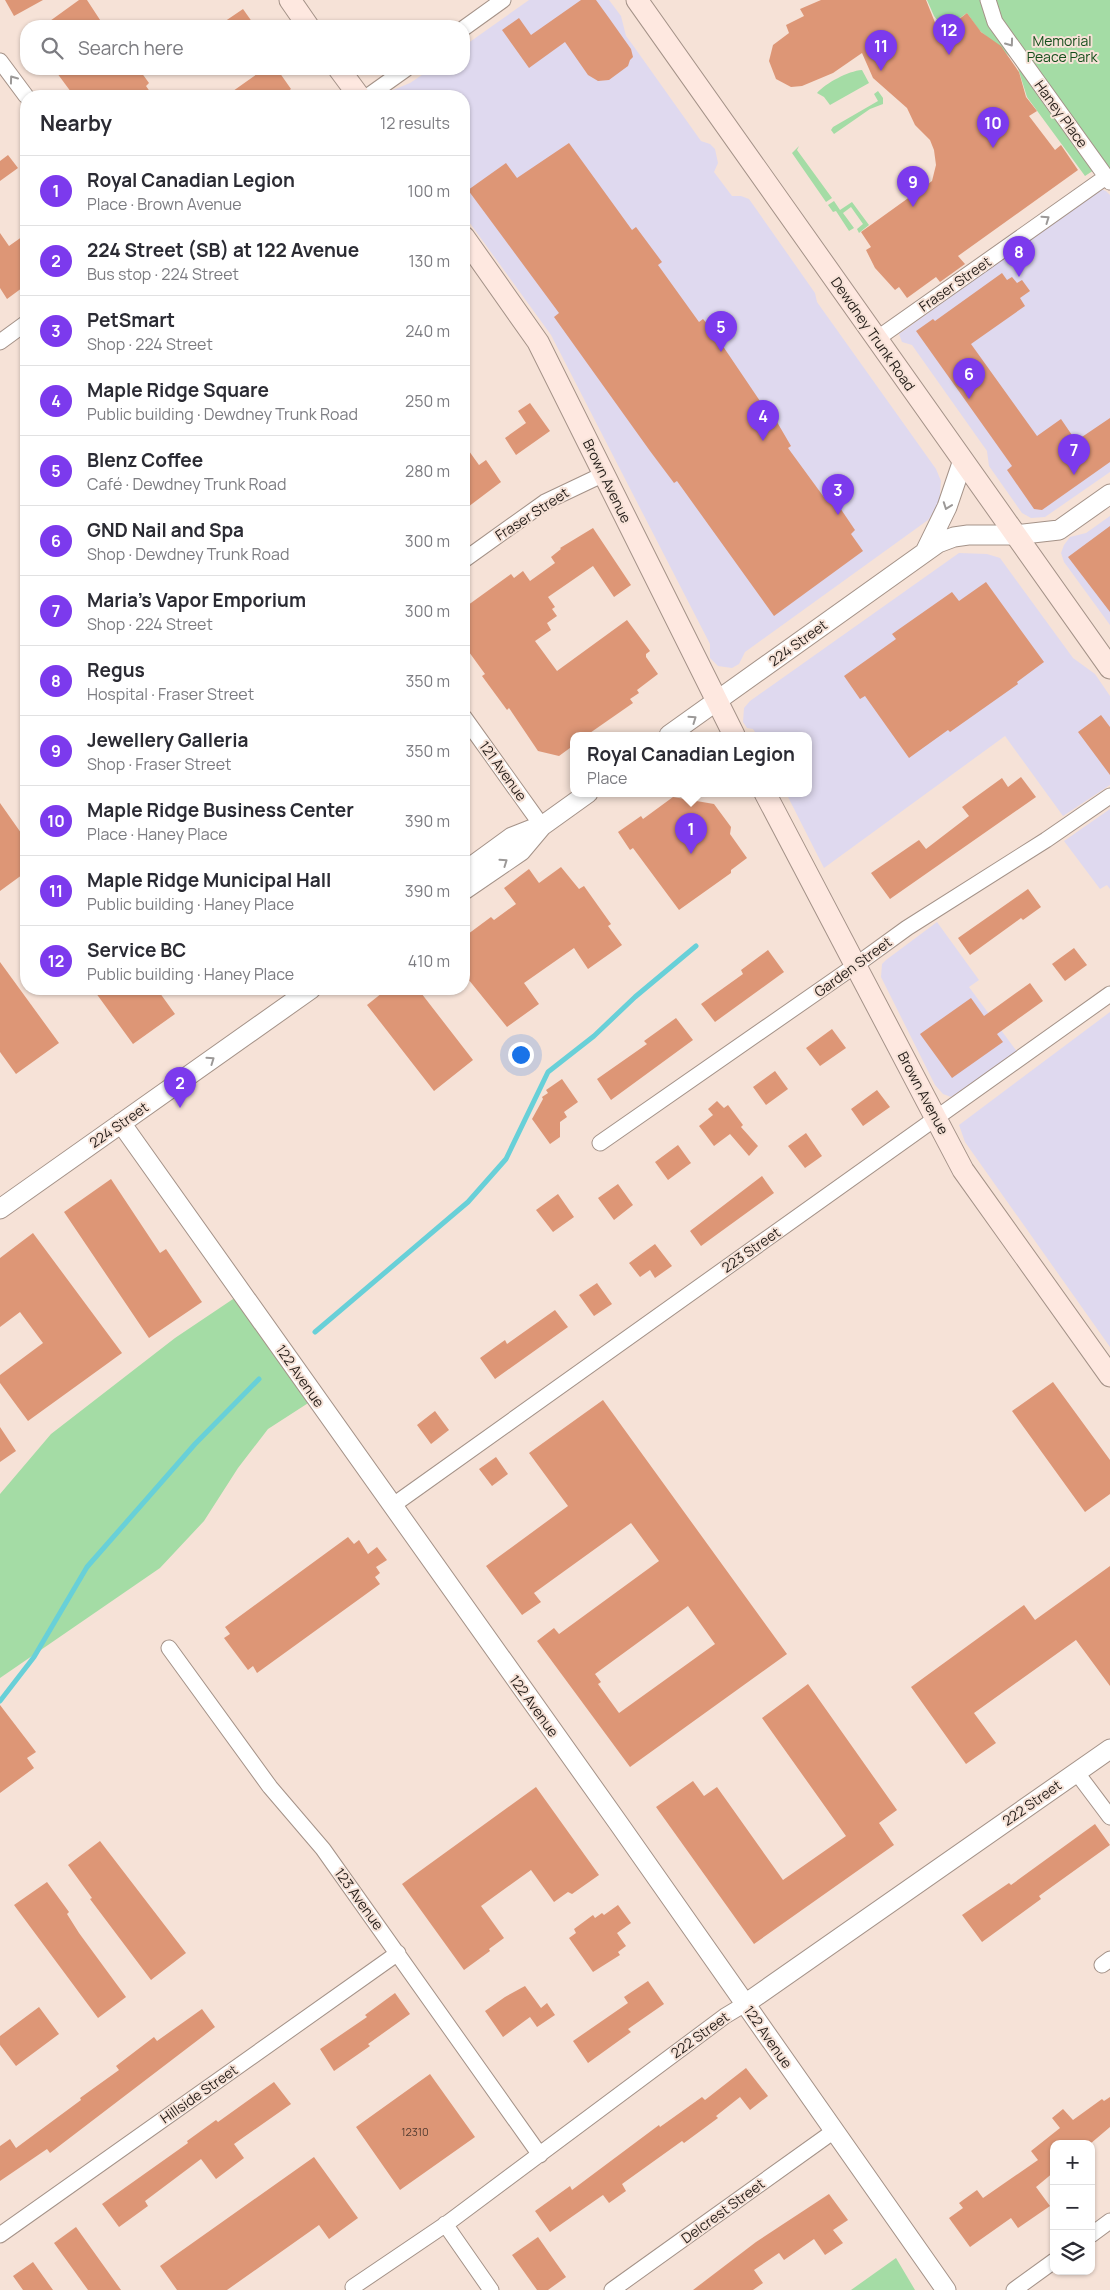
<!DOCTYPE html>
<meta charset="utf-8">
<style>
:root{--surface:#fff;--page:#f2f2f3;--text:#2b2b33;--muted:#7c7c81;--line:#e1e1e2;--accent:#7c3aed}
body{margin:0;font-family:Manrope,sans-serif;background:var(--page);color:var(--text)}
.controls{position:absolute;right:15px;bottom:15px;display:grid;overflow:hidden;border-radius:10px;box-shadow:0 1px 4px #0004}
.controls button{width:45px;height:45px;display:grid;place-items:center;padding:0;border:0;border-bottom:1px solid var(--line);background:var(--surface);color:var(--text);font:25px sans-serif}
.you{position:absolute;left:520px;top:1054px;width:18px;height:18px;margin:-12px;border:4px solid #fff;border-radius:50%;background:#1a73e8;box-shadow:0 0 0 8px #1a73e833}
.badge{display:grid;place-items:center;width:32px;height:32px;border-radius:50%;background:var(--accent);color:#fff;font-size:16px;font-weight:700}
.pin{position:absolute;translate:-50% -41px;filter:drop-shadow(0 1px 2px #0008)}
.pin::after{content:'';position:absolute;top:26px;width:18px;height:15px;background:inherit;clip-path:polygon(0 0,100% 0,50% 100%)}
.popup{position:absolute;left:570px;top:732px;width:242px;height:65px;box-sizing:border-box;display:grid;place-content:center;border-radius:10px;background:var(--surface);filter:drop-shadow(0 1px 4px #0005);font-size:16px;white-space:nowrap;color:var(--muted)}
.popup b{font-size:19px;color:var(--text)}
.popup::after{content:'';position:absolute;left:50%;top:100%;margin-left:-10px;border:10px solid transparent;border-top-color:var(--surface)}
.list{margin:0;padding:0;list-style:none}
h2{display:flex;justify-content:space-between;align-items:center;height:65px;margin:0;padding:0 20px;font-size:21px}
h2 small{font-size:16px;font-weight:400;color:var(--muted)}
.list li{display:grid;grid-template-columns:32px 1fr auto;gap:15px;align-items:center;box-sizing:border-box;height:70px;padding:0 20px;border-top:1px solid var(--line)}
.list b{display:block;font-size:19px;white-space:nowrap}
.list p{margin:0;font-size:16px;white-space:nowrap;color:var(--muted)}
.list em{font-size:16px;font-style:normal;color:var(--muted)}
.icon{flex:none;width:28px;height:28px;fill:none;stroke:currentColor;stroke-width:2;stroke-linecap:round;stroke-linejoin:round}
.map{position:relative;flex:none;width:1110px;height:2290px;overflow:hidden}
.search{position:absolute;background:var(--surface);box-shadow:0 1px 4px #0004;left:20px;top:20px;width:450px;height:55px;display:flex;align-items:center;gap:12px;box-sizing:border-box;padding:0 18px;border-radius:20px;color:var(--muted);font-size:19px}
.panel{position:absolute;background:var(--surface);box-shadow:0 1px 4px #0004;left:20px;top:90px;width:450px;height:905px;border-radius:20px}
.map>svg:first-child{display:block}
.commercial{fill:#dfd9ef}
.green{fill:#a4dca5}
.lines{fill:none;stroke-linecap:round;stroke-linejoin:round}
.stream{stroke:#68d0d8;stroke-width:5}
.building{fill:#dd9676;fill-rule:evenodd}
.minor-casing{stroke:#a49288;stroke-width:17}
.tertiary-casing{stroke:#a49288;stroke-width:21}
.secondary-casing{stroke:#a49288;stroke-width:23}
.minor{stroke:#fff;stroke-width:15}
.tertiary{stroke:#fff;stroke-width:19}
.secondary{stroke:#fee8e0;stroke-width:21}
.oneway{stroke:#9c9998}
.labels{text-anchor:middle;stroke-width:4;stroke-linejoin:round;paint-order:stroke}
.number-label{font-size:11px;fill:#523b30}
.park-label{font-size:14px;fill:#144e1b;stroke:#f6e2d7}
.street-label{font-size:14px;fill:#241d19;stroke:#f6e2d7}
</style>
<div class="map">
<svg width="1110" height="2290" viewBox="0 0 1110 2290">
<rect width="100%" height="100%" fill="#f6e2d7"/>
<path class="commercial" d="M529,0h80l12,16 5,20 6,8 69,97 9,3 5,5 3,14 -4,9 18,24h9l8,3 66,94 2,9 119,167 5,12 -2,24 -11,15 -183,132 -6,12 -7,4 -14,-2 -8,-8v-14l-159,-309 -87,-120v-119h-75l4,-6 17,-7 21,-14h33v-23z
M1100,189l6,2 4,4v277l-65,45 -14,1 -9,-5 -33,-47 -2,-15 -75,-106 -10,-3 -3,-8z
M1110,516v109l-46,-63 -3,-9 3,-8 6,-8 16,-4z
M959,553l28,1 13,4 73,100 22,16 15,22v89l-47,31 -58,-80 -181,132 -38,-75h22v-58h-51l-4,-6 -6,-1 -4,-6 1,-14 6,-7z
M1110,809v80l-3,-4 -7,4 -36,-48z
M937,922l42,58 -10,7 49,66 -67,44 -8,-3 -8,-9 -54,-108 1,-13 4,-4z
M1110,1012v335l-145,-205 -6,-17z"/>
<path class="green" d="M927,0h183v173l-7,-9 -18,12 -58,-79 -11,-35 -37,-32 -12,-17 -23,16 -10,-13z
M862,70l7,13 -39,22 -6,-8 -7,-4c9,-10 31,-22 45,-23z
M878,91l5,7v6l-13,5 -36,25 -3,-4 2,-3 45,-26 -4,-7z
M799,146l-2,4 35,48 -6,4 -34,-49z
M834,201l6,9 12,-8 17,23 -10,8 -2,-4 6,-5 -12,-17 -8,6 11,15 -5,3 -13,-20 -3,1 -5,-7z
M242,1293l74,105 -48,31 -30,39 -34,53 -44,47 -160,110v-184l51,-60 124,-96z
M896,2258l19,32h-64z"/>
<g class="lines">
<path class="stream" d="M315,1332l153,-130 38,-43 42,-87 46,-36 41,-39 61,-51
M0,1701l34,-44 53,-90 108,-123 64,-65"/>
</g>
<path class="building" d="M5,0h38l-29,16z
M79,0h8l17,26h-61z
M581,0h15l13,18 22,31 2,8 -3,3 -2,6 -19,14 -11,1 -10,-6 -23,-33 -36,26 -27,-38 17,-12 12,17z
M821,0h105l12,30 16,-7 13,-10 14,19 20,14 18,26 7,25 11,14 -8,5 26,34 6,-5 17,25 -120,86 7,8 -25,18 -4,-5 -29,21 -8,-11 -4,3 -20,-22 -9,-18 5,-3 -10,-15 71,-51 4,-16 -2,-15 -4,-10 -15,-15 -8,-17 -34,-30 -11,-25 -29,20 -31,13 -11,1 -15,-8 -7,-18 4,-16 16,-12 -3,-8 18,-9 -4,-7z
M243,9l12,17h-37z
M54,69h79l5,6 3,-3 8,11 -3,3 7,10h-79z
M264,69h13l14,20 -9,7h-56z
M569,143l63,87 4,-3 26,35 -4,3 41,57 4,-3 7,8 56,83 11,12 14,24 -3,2 38,52 6,-4 23,34 -4,4 12,17 -89,65 -97,-135 -3,2 -24,-32 -96,-134 5,-4 -91,-123 38,-27 11,15z
M8,155l10,13 -18,13v-20z
M0,233l9,13 17,-12v51l-19,14 -7,-11z
M1002,273l5,7 5,-3 5,6 5,-3 8,11 -10,7 5,8 -54,38 66,92 24,-17 15,22 34,-23v44l-68,48 -8,-1 -27,-39 5,-4 -96,-135 17,-12 2,2z
M530,403l20,28 -34,24 -11,-17 21,-15 -8,-12z
M464,444l15,21 7,-5 15,22 -37,28z
M1110,526v86l-42,-55z
M593,528l38,57 -17,12 -21,-31 -45,31 7,10 -3,2 5,7 -10,7 4,7 -16,11 22,30 70,-51 23,31 -4,3v3l12,17 -21,16 2,3 -9,6 3,4 -46,32h-13v10l-15,11 -21,-5 -29,-43 -2,2 -25,-34 3,-2 -16,-22 -5,4v-48l47,-34 3,4 9,-7 7,10 25,-18 -4,-6 10,-8 -1,-1z
M986,582l58,80 -27,20 1,2 -68,48 -2,-2 -39,28 -44,-62 -5,3 -16,-23 52,-37 -4,-5 60,-42 7,9z
M1101,715l9,12v48l-32,-43z
M1021,777l15,20 -146,102 -19,-26 48,-33 7,9 43,-33 -7,-9 40,-29 6,9z
M673,797l41,7 17,23 -1,7 17,24 -16,12v3l-52,37 -46,-62 -3,2 -12,-18 23,-16 2,3z
M0,803l26,37v32l-26,19z
M561,867l18,22 5,-3 27,38 -3,2 14,19 -34,24 -14,-21 -50,35 15,21 -32,23 -43,-53v-37l27,-20 3,3 22,-16 -12,-16 25,-19 10,14z
M1028,889l13,18 -18,13 -2,-2 -51,37 -12,-17z
M1074,948l13,17 -22,16 -13,-17z
M768,950l16,22 -69,50 -14,-18 42,-30 -2,-4z
M0,962l59,81 -43,31 -16,-22z
M1030,983l13,18 -46,33 6,8 -51,36 -32,-44 51,-36 13,18z
M93,989h64l18,25 -42,30z
M387,989h31l55,71 -39,31 -67,-86z
M676,1018l17,22 -82,60 -14,-21 50,-35 -3,-3z
M832,1029l14,19 -26,18 -14,-18z
M775,1071l13,18 -22,16 -13,-18z
M562,1079l16,23 -14,10 3,5 -7,5v15l-10,7 -18,-25 11,-20 -1,-2 6,-4 -2,-3z
M877,1090l13,17 -27,19 -12,-17z
M717,1101l7,7 4,-3 15,20 -2,2 17,19 -9,10 -19,-22 -16,12 -15,-20 14,-11 -5,-6z
M806,1133l16,23 -17,12 -17,-22z
M678,1145l13,18 -23,17 -13,-18z
M762,1176l12,17 -73,53 -11,-15z
M111,1179l49,74 6,-4 36,53 -53,36 -85,-126z
M618,1184l15,21 -19,15 -16,-22z
M558,1194l16,23 -21,15 -17,-22z
M33,1233l89,120 -94,68 -28,-38v-8l43,-32 -23,-31 -20,15v-69z
M655,1244l17,22 -17,12 -5,-8 -10,7 -11,-14z
M597,1283l15,21 -18,12 -15,-21z
M555,1310l13,17 -73,52 -15,-21 25,-18 2,4z
M1053,1382l57,78v34l-25,18 -73,-101z
M603,1400l184,254 -157,113 -93,-126 17,-13 5,6 100,-73 -28,-38 -97,70 7,9 -19,13 -36,-49 82,-60 -39,-53zM688,1606l27,38 -96,69 -21,-29 3,-2 -6,-8z
M435,1411l14,19 -18,14 -14,-19z
M0,1427l16,24 -16,11z
M496,1457l12,17 -16,12 -13,-17z
M348,1537l6,7 5,-4 9,14 9,-7 10,13 -11,7 4,6 -5,4 5,7 -123,89 -4,-7 -5,4 -24,-32 6,-4 -5,-7z
M1110,1566v120l-34,-46 -102,73 22,30 -30,21 -55,-77 113,-82 11,15z
M808,1684l89,126 -18,13 15,22 -140,99 -98,-137 37,-26 11,15 13,-9 66,93 63,-44 -84,-118z
M0,1705l36,47 -9,6 7,10 -34,25z
M536,1787l63,88 -27,19 -4,-2 -14,10 -23,-32 -50,36 23,32 -15,11 1,2 -26,19 -62,-86z
M1095,1824l15,21 -71,51 2,3 -59,43 -20,-27 47,-32 2,2z
M100,1841l86,112 -35,27 -61,-81 2,-1 -24,-33z
M47,1882l22,30 -2,2 12,19 47,64 -28,21 -84,-113z
M618,1905l13,18 -14,10 9,13 -8,6 2,3 -27,17 -24,-34 7,-5 -2,-4 19,-14 2,3 7,-5 2,2z
M648,1981l16,23 -36,25 3,3 -43,31 -15,-22 55,-38 -4,-6z
M525,1986l16,22 6,-5 8,12 -18,12 -7,-10 -27,20 -18,-26 20,-14z
M395,1993l15,21 -42,30 2,2 -36,25 -14,-22 47,-32 -2,-2z
M39,2007l20,27 -43,32 -16,-21v-9z
M202,2009l13,18 -165,126 -3,-4 -47,32v-35l10,-7 6,9 65,-48 -1,-2 39,-28 -3,-4 38,-29 3,4z
M746,2068l22,28 -18,14 -10,-13 -24,19 2,2 -34,25 -2,-2 -60,43 4,7 -17,12 -6,-8 -53,37 -15,-21 35,-25 2,4 87,-65 1,2 42,-30 3,3z
M430,2074l45,63 -75,53 -44,-63z
M274,2082l17,22 -57,40 10,14 -28,21 -15,-20 -56,42 3,5 -29,21 -17,-23 86,-61 -1,-2 29,-21 2,2z
M1110,2097v30l-20,17h-36v28l-18,15 14,19 -32,22 -7,-10 -41,29 -21,-29 14,-10 -4,-5 18,-13 6,8 55,-38 -7,-9 29,-23 -8,-10 11,-9 10,11 29,-21 2,2z
M314,2157l44,61 -29,21 -10,-14 -92,65h-50l-17,-24z
M829,2194l19,26 -15,10 10,13 -18,12 -11,-16 -30,21 -5,-7 -25,17 9,13 -10,7h-60l63,-48z
M76,2227l45,63h-33l-34,-47z
M538,2237l28,40 -18,13h-11l-25,-35z
M33,2262l20,28h-30l-10,-14z"/>
<g class="lines">
<defs>
<path id="minor" d="M988,0l7,22 115,160
M464,28l39,-28
M0,61l26,35
M368,96l38,-27
M878,338l228,-161
M0,342l26,-19
M464,560l81,-58 59,-28
M464,717l78,109
M600,1143l256,-178 51,-37 139,-88 64,-44
M392,1506l718,-512
M169,1648l101,139 53,62 217,306
M1077,1773l33,44
M1102,1965l8,-6
M445,2224l46,66
M0,2235l398,-282
M1091,2235l19,-14
M353,2287l96,-65 276,-206 20,-12
M612,2290l222,-159
M1014,2290l40,-29"/>
<path id="tertiary" d="M926,550l21,-43 16,-47
M669,735l269,-192 16,-6 14,-2h47l44,-5 51,-36
M464,872l48,-35 28,-11
M464,890l57,-39 21,-25 46,-33
M121,1123l498,701 327,466
M0,1209l311,-220
M745,2004l365,-255"/>
<path id="secondary" d="M290,0l18,26
M637,0l473,668
M339,69l20,27
M464,237l74,105 196,393
M765,793l198,377 147,206"/>
</defs>
<use href="#minor" class="minor-casing"/>
<use href="#tertiary" class="tertiary-casing"/>
<use href="#secondary" class="secondary-casing"/>
<use href="#minor" class="minor"/>
<use href="#tertiary" class="tertiary"/>
<use href="#secondary" class="secondary"/>
</g>
<defs><path id="oneway-chevron" d="M-2-3.5L2.5 0L-2 3.5" fill="none" stroke-width="1.6" stroke-linecap="round" stroke-linejoin="round" transform="scale(1.25)"/></defs>
<g class="oneway">
<use href="#oneway-chevron" transform="translate(1010 43) rotate(54)"/>
<use href="#oneway-chevron" transform="translate(13 79) rotate(-126)"/>
<use href="#oneway-chevron" transform="translate(1046 219) rotate(-35)"/>
<use href="#oneway-chevron" transform="translate(947 506) rotate(110)"/>
<use href="#oneway-chevron" transform="translate(693 719) rotate(-35)"/>
<use href="#oneway-chevron" transform="translate(504 862) rotate(-35)"/>
<use href="#oneway-chevron" transform="translate(211 1060) rotate(-35)"/>
</g>
<g class="labels">
<g class="number-label">
<text x="415" y="2136">12310</text>
</g>
<g class="park-label">
<text x="1062" y="46">Memorial<tspan x="1062" dy="16">Peace Park</tspan></text>
</g>
<g class="street-label">
<text transform="translate(1061 114) rotate(54)" y="5">Haney Place</text>
<text transform="translate(955 284) rotate(-35)" y="5">Fraser Street</text>
<text transform="translate(873 334) rotate(55)" y="5">Dewdney Trunk Road</text>
<text transform="translate(607 481) rotate(64)" y="5">Brown Avenue</text>
<text transform="translate(532 514) rotate(-33)" y="5">Fraser Street</text>
<text transform="translate(798 643) rotate(-36)" y="5">224 Street</text>
<text transform="translate(503 771) rotate(54)" y="5">121 Avenue</text>
<text transform="translate(853 967) rotate(-36)" y="5">Garden Street</text>
<text transform="translate(923 1093) rotate(62)" y="5">Brown Avenue</text>
<text transform="translate(119 1125) rotate(-35)" y="5">224 Street</text>
<text transform="translate(751 1250) rotate(-35)" y="5">223 Street</text>
<text transform="translate(300 1376) rotate(55)" y="5">122 Avenue</text>
<text transform="translate(534 1706) rotate(54)" y="5">122 Avenue</text>
<text transform="translate(1032 1803) rotate(-35)" y="5">222 Street</text>
<text transform="translate(359 1899) rotate(54)" y="5">123 Avenue</text>
<text transform="translate(700 2035) rotate(-36)" y="5">222 Street</text>
<text transform="translate(768 2037) rotate(55)" y="5">122 Avenue</text>
<text transform="translate(199 2094) rotate(-35)" y="5">Hillside Street</text>
<text transform="translate(723 2211) rotate(-36)" y="5">Delcrest Street</text>
</g>
</g>
</svg>
<div class="controls">
<button>+</button>
<button>−</button>
<button><svg class="icon" aria-label="layers" viewBox="0 0 24 24"><path d="M12 4l9 5-9 5-9-5zM3 14l9 5 9-5"/></svg></button>
</div>
<div class="you"></div>
<div class="pin badge" style="left:691px;top:854px">1</div>
<div class="popup"><b>Royal Canadian Legion</b>Place</div>
<div class="pin badge" style="left:180px;top:1108px">2</div>
<div class="pin badge" style="left:838px;top:515px">3</div>
<div class="pin badge" style="left:763px;top:441px">4</div>
<div class="pin badge" style="left:721px;top:352px">5</div>
<div class="pin badge" style="left:969px;top:399px">6</div>
<div class="pin badge" style="left:1074px;top:475px">7</div>
<div class="pin badge" style="left:1019px;top:277px">8</div>
<div class="pin badge" style="left:913px;top:207px">9</div>
<div class="pin badge" style="left:993px;top:148px">10</div>
<div class="pin badge" style="left:881px;top:71px">11</div>
<div class="pin badge" style="left:949px;top:55px">12</div>
<div class="search"><svg class="icon" aria-label="search" viewBox="0 0 24 24"><circle cx="10" cy="10" r="6"/><path d="M15 15l6 6"/></svg>Search here</div>
<section class="panel">
<h2>Nearby<small>12 results</small></h2>
<ul class="list">
<li><span class="badge">1</span><div><b>Royal Canadian Legion</b><p>Place · Brown Avenue</p></div><em>100 m</em></li>
<li><span class="badge">2</span><div><b>224 Street (SB) at 122 Avenue</b><p>Bus stop · 224 Street</p></div><em>130 m</em></li>
<li><span class="badge">3</span><div><b>PetSmart</b><p>Shop · 224 Street</p></div><em>240 m</em></li>
<li><span class="badge">4</span><div><b>Maple Ridge Square</b><p>Public building · Dewdney Trunk Road</p></div><em>250 m</em></li>
<li><span class="badge">5</span><div><b>Blenz Coffee</b><p>Café · Dewdney Trunk Road</p></div><em>280 m</em></li>
<li><span class="badge">6</span><div><b>GND Nail and Spa</b><p>Shop · Dewdney Trunk Road</p></div><em>300 m</em></li>
<li><span class="badge">7</span><div><b>Maria's Vapor Emporium</b><p>Shop · 224 Street</p></div><em>300 m</em></li>
<li><span class="badge">8</span><div><b>Regus</b><p>Hospital · Fraser Street</p></div><em>350 m</em></li>
<li><span class="badge">9</span><div><b>Jewellery Galleria</b><p>Shop · Fraser Street</p></div><em>350 m</em></li>
<li><span class="badge">10</span><div><b>Maple Ridge Business Center</b><p>Place · Haney Place</p></div><em>390 m</em></li>
<li><span class="badge">11</span><div><b>Maple Ridge Municipal Hall</b><p>Public building · Haney Place</p></div><em>390 m</em></li>
<li><span class="badge">12</span><div><b>Service BC</b><p>Public building · Haney Place</p></div><em>410 m</em></li>
</ul>
</section>
</div>
